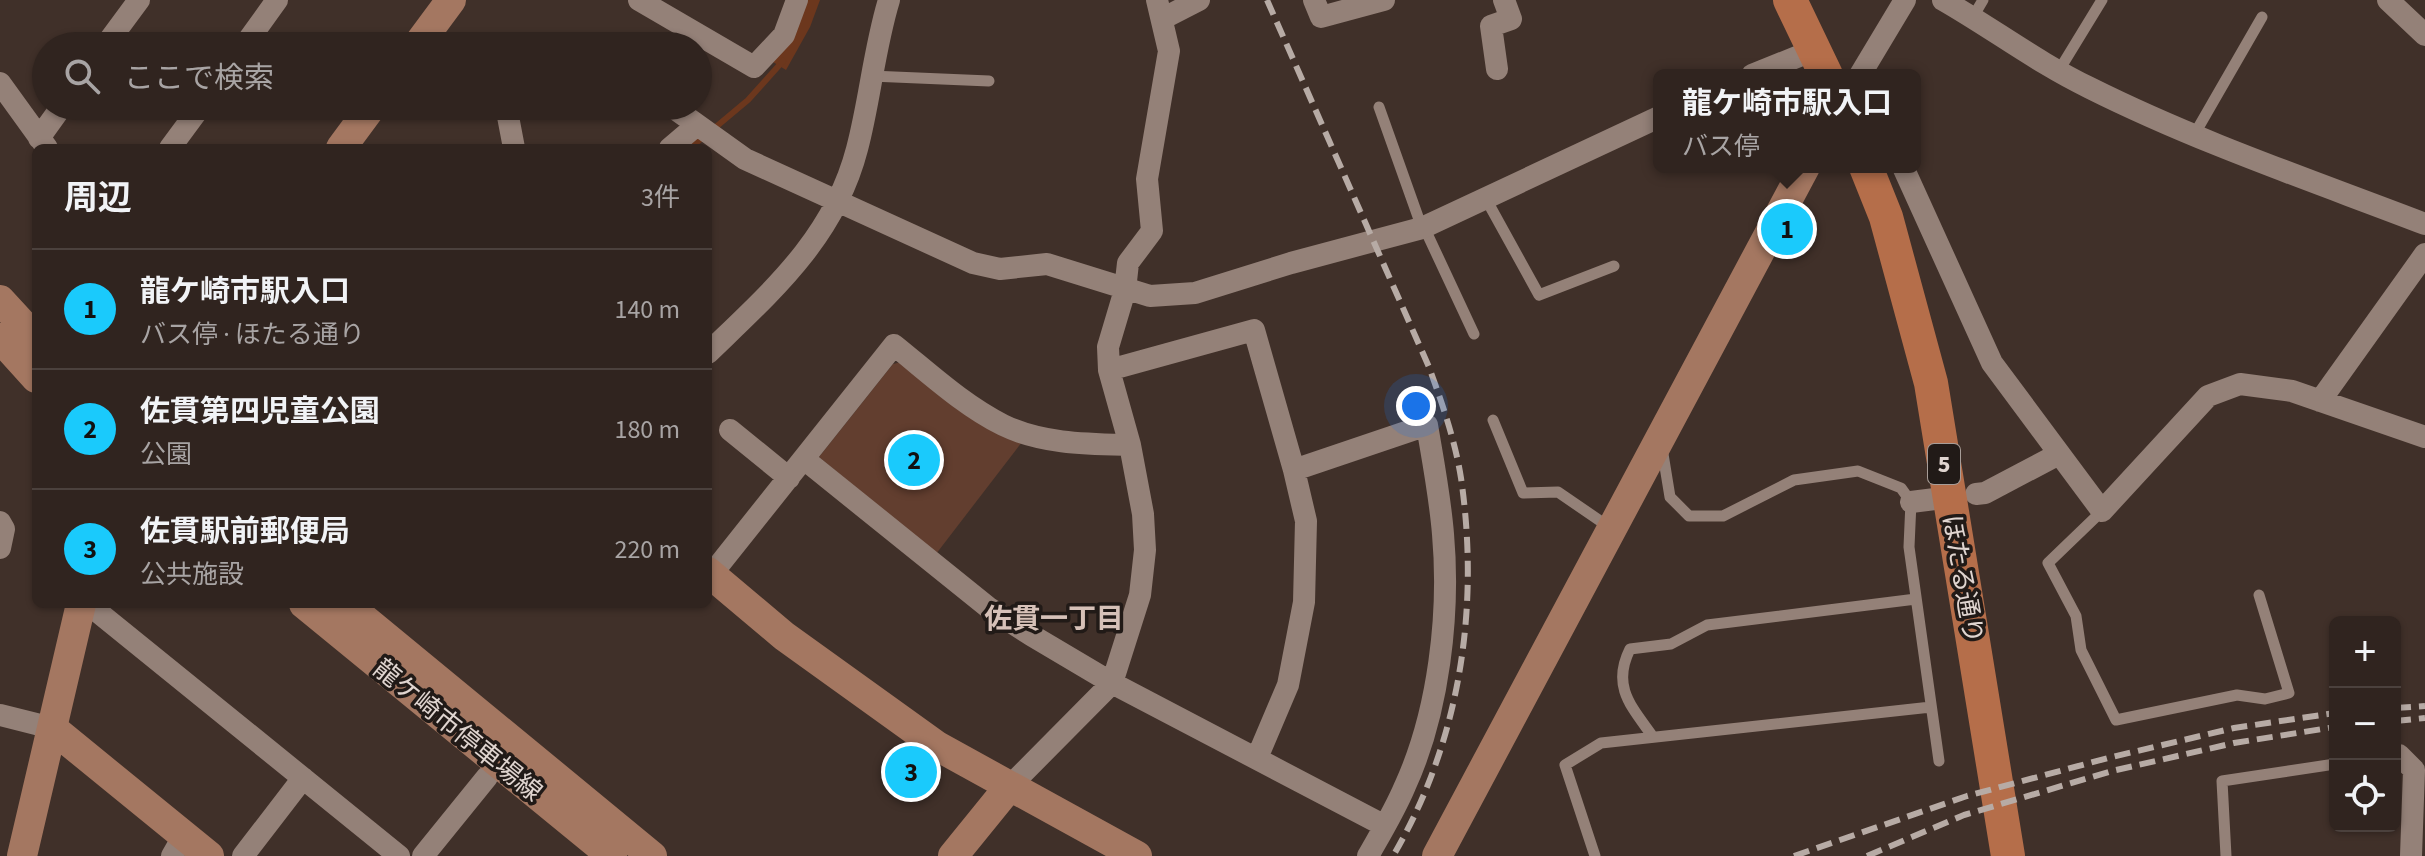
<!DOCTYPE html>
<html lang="ja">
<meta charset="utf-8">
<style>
:root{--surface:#30241f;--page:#382c28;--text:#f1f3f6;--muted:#a8a4a4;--line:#4b413d;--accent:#1acafc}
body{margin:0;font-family:"Source Sans 3","Noto Sans JP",sans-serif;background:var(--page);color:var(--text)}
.controls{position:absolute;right:24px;bottom:24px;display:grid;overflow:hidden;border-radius:12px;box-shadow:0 2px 6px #0004}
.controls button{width:72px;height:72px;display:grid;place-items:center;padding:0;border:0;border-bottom:2px solid var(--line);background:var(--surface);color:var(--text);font:40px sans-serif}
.you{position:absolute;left:1416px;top:406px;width:28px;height:28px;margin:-20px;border:6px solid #fff;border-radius:50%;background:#1a73e8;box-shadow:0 0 0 12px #1a73e833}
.badge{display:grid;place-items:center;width:52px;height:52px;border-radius:50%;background:var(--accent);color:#111;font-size:26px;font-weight:700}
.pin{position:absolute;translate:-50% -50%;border:4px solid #fff;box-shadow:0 2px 8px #0006}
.popup{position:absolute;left:1653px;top:69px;width:268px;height:104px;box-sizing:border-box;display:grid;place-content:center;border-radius:12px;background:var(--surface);filter:drop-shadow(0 2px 6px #0005);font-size:26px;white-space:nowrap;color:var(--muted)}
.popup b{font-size:30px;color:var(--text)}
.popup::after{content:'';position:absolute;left:50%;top:100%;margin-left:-16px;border:16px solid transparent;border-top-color:var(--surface)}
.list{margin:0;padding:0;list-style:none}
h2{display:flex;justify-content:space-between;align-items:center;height:104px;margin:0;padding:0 32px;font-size:34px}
h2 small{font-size:26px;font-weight:400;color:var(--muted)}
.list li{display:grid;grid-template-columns:52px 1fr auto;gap:24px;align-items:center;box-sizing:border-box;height:120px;padding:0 32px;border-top:2px solid var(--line)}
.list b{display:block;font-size:30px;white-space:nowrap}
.list p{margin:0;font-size:26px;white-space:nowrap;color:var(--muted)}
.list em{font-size:26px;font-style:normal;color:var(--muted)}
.icon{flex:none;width:44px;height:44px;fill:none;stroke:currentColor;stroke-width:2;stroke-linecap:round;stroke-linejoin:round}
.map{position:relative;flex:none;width:2425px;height:856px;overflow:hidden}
.search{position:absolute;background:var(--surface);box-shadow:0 2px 6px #0004;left:32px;top:32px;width:680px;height:88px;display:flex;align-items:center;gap:20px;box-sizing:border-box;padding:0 28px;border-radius:44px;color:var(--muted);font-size:30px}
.panel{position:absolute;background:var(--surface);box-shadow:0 2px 6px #0004;left:32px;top:144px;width:680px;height:464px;border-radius:12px}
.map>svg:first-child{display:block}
.green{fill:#623e2f}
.water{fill:#6c371d}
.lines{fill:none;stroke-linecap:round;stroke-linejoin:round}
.stream{stroke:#6c371d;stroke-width:6}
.lane{stroke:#948178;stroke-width:11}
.street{stroke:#948178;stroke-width:22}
.secondary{stroke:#a47761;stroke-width:30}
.primary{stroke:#b56e4a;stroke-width:34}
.rail{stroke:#b7aba5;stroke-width:6;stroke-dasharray:16 8;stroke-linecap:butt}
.labels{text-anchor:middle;stroke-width:7;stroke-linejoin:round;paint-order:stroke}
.shield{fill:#211a17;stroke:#a79d98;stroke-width:2}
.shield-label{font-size:24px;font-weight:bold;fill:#e0d5d0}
.street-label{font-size:26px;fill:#e0d5d0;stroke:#211a17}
.neighbourhood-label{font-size:28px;font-weight:bold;fill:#d6c1b8;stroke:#211a17}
</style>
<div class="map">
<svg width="2425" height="856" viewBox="0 0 2425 856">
<rect width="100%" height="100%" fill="#403029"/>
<path class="green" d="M902,362l120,80 -86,112 -117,-97 74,-93z"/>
<path class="water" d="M806,0h14l-10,27 -24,43 -13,-8z"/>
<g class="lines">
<path class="stream" d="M711,131l37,-31 35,-39
M690,148l12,-10"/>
<path class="lane" d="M1973,17l10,-17
M2058,72l44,-72
M871,76l118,5
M1379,107l43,121
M2194,135l68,-118
M1486,199l53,96 75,-29
M1424,227l50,107
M1493,420l30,73 35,-1 51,35
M1662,448l8,49 19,19h34l71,-36 64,-9 43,17 10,14 -2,45 30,214
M2102,511l-54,52 28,53 5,34 35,70 121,-25 28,4 24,-6 -30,-98
M1653,737c-21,-30 -42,-50 -23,-88l41,-5 36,-19 209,-26
M1595,856l-30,-91 36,-22 330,-36
M2226,856l-4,-75 113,-17"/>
<path class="street" d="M639,0l115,67 30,-32 13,-35
M1314,0l7,17 63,-17
M1943,0c49,28 95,63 147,88 108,54 223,93 335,136
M2388,0l37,35
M1162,19l37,-19
M105,46l34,-46
M244,46l33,-46
M1497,69l-6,-43 20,-7 -7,-19
M1752,75l62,-25
M1860,75l45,-75
M0,83l47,65
M506,106l8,42
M671,106l74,53 228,104 27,6 47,-5 103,32 45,-3 96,-30 131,-35 237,-111
M39,138l23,-32
M170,148l31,-42
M670,148l27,-23
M1903,167l89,196 110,148 106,-115 32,-12 52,7 133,46
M708,353c63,-61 126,-115 149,-204 13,-49 17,-100 32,-149
M1109,370l145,-40 40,140 133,-45c6,36 13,72 16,109 7,79 -4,178 -38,252 -10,24 -24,47 -37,70
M2320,401l105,-147
M730,430l59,48
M804,459l185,149 42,27 81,48 273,143
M1976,494l9,-1 74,-39
M1911,502l24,-3
M0,522l4,7 -4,19
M711,575l183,-230c35,28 69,60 109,80 39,19 85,19 127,20
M88,604l311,252
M0,715l52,13
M2395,756l4,-1 15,15 -3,86
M1257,758l31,-73 16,-83 2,-81 -12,-51
M1009,787l103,-104 28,-88 5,-45 -2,-36 -13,-69 -21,-75 -1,-23 17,-57 3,-27 24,-32 -5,-52 22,-128 -12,-51
M172,856l12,-21
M243,856l60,-78
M423,856l64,-79"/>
<path class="secondary" d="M417,46l34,-46
M341,148l31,-42
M0,300l36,39
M0,338l36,40
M708,572l76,64 153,110 200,110
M304,604l308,252
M346,604l306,252
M52,728l157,128
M22,856l59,-252
M953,856l56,-69
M1437,856l368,-689"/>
<path class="primary" d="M1790,0l36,75
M1866,167l20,50 45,166 77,473"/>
<path class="rail" d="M1267,0l162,367c13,36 26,73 32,111 19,130 -1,264 -68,378
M2395,708l30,-2
M2395,721l30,-3
M1794,856l173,-60 141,-38 126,-30 101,-15
M1867,856l97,-41 148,-44 122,-28 101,-16"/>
</g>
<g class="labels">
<rect class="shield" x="1928" y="444" width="32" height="40" rx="6"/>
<g class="shield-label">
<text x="1944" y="472">5</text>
</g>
<g class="street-label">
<text transform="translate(1963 579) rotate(80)" y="9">ほたる通り</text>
<text transform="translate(458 730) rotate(39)" y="9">龍ケ崎市停車場線</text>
</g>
<g class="neighbourhood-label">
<text x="1054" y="628">佐貫一丁目</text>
</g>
</g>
</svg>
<div class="controls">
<button>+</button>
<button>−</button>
<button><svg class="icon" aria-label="locate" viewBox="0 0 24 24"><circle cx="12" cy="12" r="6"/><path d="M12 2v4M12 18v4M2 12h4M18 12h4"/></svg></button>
</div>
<div class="you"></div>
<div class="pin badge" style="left:1787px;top:229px">1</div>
<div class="popup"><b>龍ケ崎市駅入口</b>バス停</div>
<div class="pin badge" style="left:914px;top:460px">2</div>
<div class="pin badge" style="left:911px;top:772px">3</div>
<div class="search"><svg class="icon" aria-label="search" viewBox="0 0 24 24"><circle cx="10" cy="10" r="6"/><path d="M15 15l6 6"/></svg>ここで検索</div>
<section class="panel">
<h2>周辺<small>3件</small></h2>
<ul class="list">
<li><span class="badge">1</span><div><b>龍ケ崎市駅入口</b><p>バス停 · ほたる通り</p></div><em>140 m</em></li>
<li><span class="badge">2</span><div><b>佐貫第四児童公園</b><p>公園</p></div><em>180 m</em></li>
<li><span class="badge">3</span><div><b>佐貫駅前郵便局</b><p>公共施設</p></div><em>220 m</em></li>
</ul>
</section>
</div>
